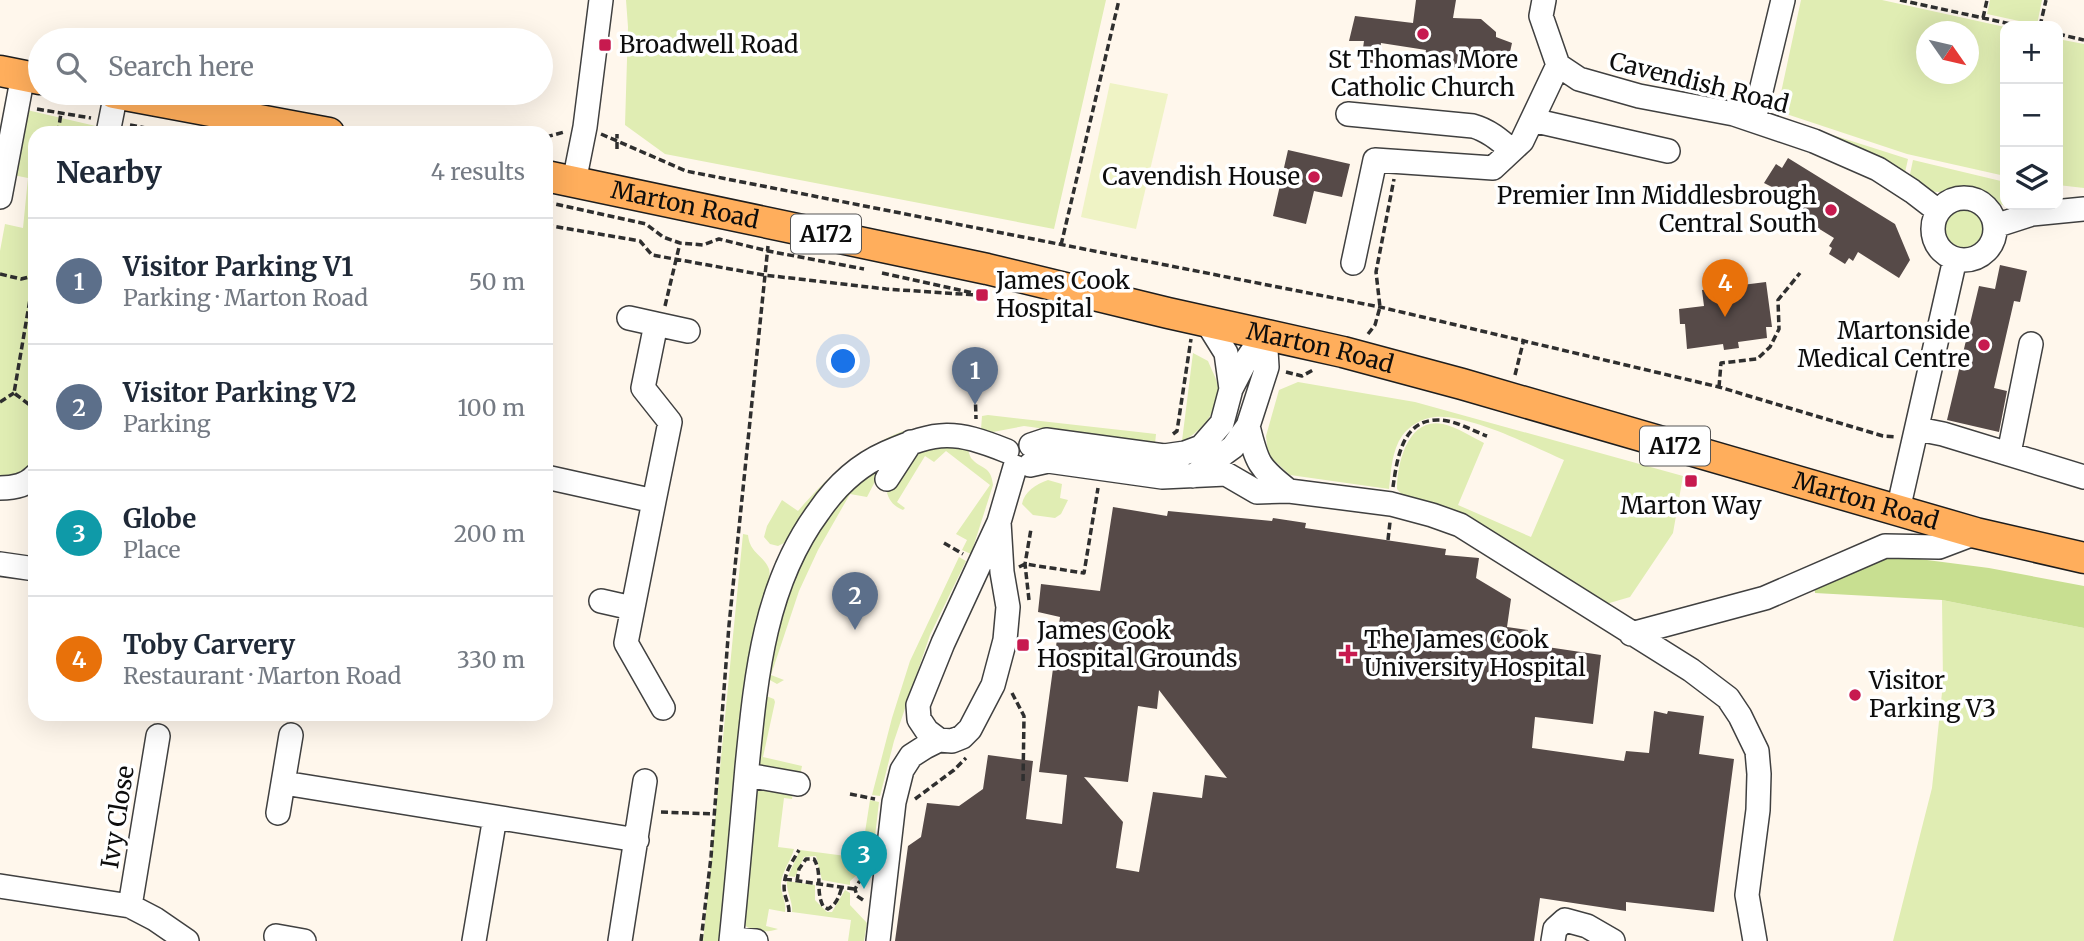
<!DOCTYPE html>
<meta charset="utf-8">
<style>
:root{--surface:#fff;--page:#f6f6f7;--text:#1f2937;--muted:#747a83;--line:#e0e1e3;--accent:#d93025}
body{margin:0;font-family:Merriweather,serif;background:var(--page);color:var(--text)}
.controls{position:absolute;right:21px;top:21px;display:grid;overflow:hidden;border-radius:14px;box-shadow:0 7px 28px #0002}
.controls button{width:63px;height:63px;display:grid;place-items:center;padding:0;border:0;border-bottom:2px solid var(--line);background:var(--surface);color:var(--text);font:35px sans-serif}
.compass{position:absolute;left:1916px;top:21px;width:63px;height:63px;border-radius:50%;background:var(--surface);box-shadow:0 7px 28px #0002;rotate:124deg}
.you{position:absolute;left:844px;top:362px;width:24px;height:24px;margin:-18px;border:5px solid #fff;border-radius:50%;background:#1a73e8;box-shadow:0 0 0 10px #1a73e833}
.badge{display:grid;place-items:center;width:46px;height:46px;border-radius:50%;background:var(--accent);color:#fff;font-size:23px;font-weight:700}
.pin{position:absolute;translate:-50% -58px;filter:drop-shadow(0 2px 4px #0008)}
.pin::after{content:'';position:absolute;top:37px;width:24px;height:21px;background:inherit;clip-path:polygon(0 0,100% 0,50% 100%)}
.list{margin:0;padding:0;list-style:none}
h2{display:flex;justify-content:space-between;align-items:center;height:91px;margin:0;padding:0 28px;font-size:30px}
h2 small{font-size:23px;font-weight:400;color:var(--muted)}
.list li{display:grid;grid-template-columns:46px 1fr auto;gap:21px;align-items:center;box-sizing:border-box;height:126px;padding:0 28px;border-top:2px solid var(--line)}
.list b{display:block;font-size:26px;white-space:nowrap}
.list p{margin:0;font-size:23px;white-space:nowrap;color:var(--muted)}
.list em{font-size:23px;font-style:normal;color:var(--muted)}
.icon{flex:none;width:38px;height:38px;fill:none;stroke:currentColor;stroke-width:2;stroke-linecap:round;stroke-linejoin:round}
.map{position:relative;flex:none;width:2084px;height:941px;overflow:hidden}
.search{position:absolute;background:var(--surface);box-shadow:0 7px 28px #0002;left:28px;top:28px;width:525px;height:77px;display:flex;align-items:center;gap:18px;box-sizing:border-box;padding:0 24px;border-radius:38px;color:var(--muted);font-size:26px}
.panel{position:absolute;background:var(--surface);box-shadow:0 7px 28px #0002;left:28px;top:126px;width:525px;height:595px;border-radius:21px}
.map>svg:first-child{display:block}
.green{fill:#e0edb3;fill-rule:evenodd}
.forest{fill:#c8df91}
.pitch{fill:#eff3c5}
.building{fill:#564a48;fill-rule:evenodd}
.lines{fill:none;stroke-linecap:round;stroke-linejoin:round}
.minor-casing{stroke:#404040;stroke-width:26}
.major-casing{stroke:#1e1e1e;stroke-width:33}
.path{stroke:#2f2f2f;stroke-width:3.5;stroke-dasharray:7 3.5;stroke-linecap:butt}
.minor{stroke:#fff;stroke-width:23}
.major{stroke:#ffae5c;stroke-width:30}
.poi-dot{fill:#c71a4f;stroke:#fff;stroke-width:2.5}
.labels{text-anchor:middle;stroke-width:7;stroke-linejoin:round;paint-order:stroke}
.shield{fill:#fff;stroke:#565656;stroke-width:2}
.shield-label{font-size:23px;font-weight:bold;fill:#0d0d0d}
.poi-label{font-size:24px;fill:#0d0d0d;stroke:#fff;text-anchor:start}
.street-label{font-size:24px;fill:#0d0d0d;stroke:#fff}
</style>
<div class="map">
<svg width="2084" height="941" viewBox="0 0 2084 941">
<rect width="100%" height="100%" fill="#fff7ec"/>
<path class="green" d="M626,0h480l-52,229 -389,-75 -40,-29 3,-98z
M1801,0h81l123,27v149l-98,-22 -130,-43zM1926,32h42v42h-42z
M1990,0h52l-5,25 -50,-11z
M2058,39l26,5v144l-26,-3z
M27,110l73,17 -1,6h-64v329c-9,14 -18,18 -35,15v-226l5,-27 18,4 5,-50 -15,-3z
M1817,130l91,29 -4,18z
M1913,160l92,22v23h24c-32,10 -31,-11 -56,-16 -12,-2 -22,4 -34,3 -11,0 -21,-8 -30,-13z
M1940 229a24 24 0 1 1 48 0a24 24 0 1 1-48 0Z
M1193,353l15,8c3,8 9,18 10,26 2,22 -17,46 -36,54z
M1298,382l117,20 268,74 -10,57 -43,64 -24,7 -203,-108 -6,-7c0,-26 11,-72 46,-65 14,3 29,13 41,19l-26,62 73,32 33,-77c-32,-14 -95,-46 -129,-43 -13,1 -26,9 -33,19 -10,14 -11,35 -13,53l-99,-14 -22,-20 -2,-19 13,-46z
M988,415l168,19 -1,10 -131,-18 -31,6 -12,-3 1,-13z
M903,431l4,5 -93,64 -30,43 -6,3 -8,-2 -6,-7 3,-11 15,-26 16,11c32,-37 59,-61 105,-80z
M944,444l23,2c1,4 2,8 4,12 10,12 20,7 22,27l-22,69 -9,-4 5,-10 -11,-6 34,-49 -44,-34 -12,11 -9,-6 -28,46 8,6 -2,2c-9,-4 -13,-8 -16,-17 16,-32 23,-39 57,-49z
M878,469l3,1 -14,27 -17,-3 -32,56 -19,41 -28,84 13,5 -7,4 -9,-5 12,-60 20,-58 20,-33 32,-42z
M1048,480l14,4 -2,14 8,2 -7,14 -6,4 -22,-3 -11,-11c2,-12 14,-20 26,-24z
M743,534l5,1c2,19 15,19 21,34 3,11 -7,39 -10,51l-38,321h-18z
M959,557l7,4 -36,74 -36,106 -14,55 -8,-1 20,-77 18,-57z
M1942,600l142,28v313h-191l39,-153 11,-105z
M766,696l8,3 1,3 -12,55 39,9 -1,5 -5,5 -40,-9z
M756,786l37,5 -1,8 -8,-1 -6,49 16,2c-3,12 -11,20 -13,34 -1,10 6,19 4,29l-16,-3 -3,17 12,3c-11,4 -26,3 -35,-5z
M870,800l9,2 -7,60 -22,19v4l-28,-5 -6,-24 -12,1 -9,20 -7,-1 12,-26 61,8z
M787,881l28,4v15l12,12h5l13,-22 5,3v12l17,18 -3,18h-16l3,-21 -59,-8c1,-11 -6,-20 -5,-31z"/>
<path class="forest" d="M1896,556l93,12 95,18v42l-142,-28 -127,-7 -1,-13 56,-22z"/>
<path class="pitch" d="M1110,83l58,11 -32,135 -55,-12z"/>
<path class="building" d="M1416,0h40l-3,18 28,1 15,13v5l16,6 -4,18 -14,1 -11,8h-25l-13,-10 -21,-1 2,-9 -45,-7 -3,20 -17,-1 3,-21h-15l6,-25 58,7z
M1288,150l62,14 -8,33 -28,-6 -8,33 -33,-8z
M1788,158l107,66 15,36 -11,18 -41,-26 -5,9 -4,-3 -4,6 -16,-10 3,-6 -3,-2 5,-8 -68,-42 6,-9 -8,-4 12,-19 6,4z
M2000,265l27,6 -7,31 -6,-1 -20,87 13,3 -8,41 -52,-12 32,-134 16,3z
M1766,282l6,45h-6l1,11 -29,4 1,6 -15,2 -1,-6 -36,5 -2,-25h-5l-1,-15 25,-3 -2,-16z
M1113,507l54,9 1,-5 104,10 1,-3 33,5 -1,5 141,21 -1,6 34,3 -3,20 35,21 -4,28 21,3 -1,14 74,11 -8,69 -58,-7 -3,31 92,13 2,-10 23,2 5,-42 13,3 1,-3 36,5 -5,38 35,5 -20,153 -88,-10v9l-86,-13 -6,43h-639l13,-95 13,-9 6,-34 32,3 24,-17 5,-34 45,6 -7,58 36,5 5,-49 -28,-3 21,-155 -22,-5 3,-28 59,7zM1159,690l68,88 -22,-3 -3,23 -49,-6 -14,80 -23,-4 7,-46 -39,-45 44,5 10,-76 19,3z"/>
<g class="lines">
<defs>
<path id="minor" d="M1544,0l-3,16 17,49
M1558,65l21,14 60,17 95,18 80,27 64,28 34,22 26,20
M1348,114l125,12c15,4 27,14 38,24
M1532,120l136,31
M1754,120l29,-120
M108,133l8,-40
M574,182l11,-55 16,-127
M0,197l23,-122
M1933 229a31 31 0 1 1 62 0a31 31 0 1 1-62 0Z
M1995,226l37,-12 52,-5
M1353,263l22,-103 118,8 29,-27 36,-76
M629,318l27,6
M1206,321l20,32 5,36
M1248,426c9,37 10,41 41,65
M1918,429l25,5 141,43
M1031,445l15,-5 118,16 21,-3 16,-6 21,-24 9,-34 14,-27 20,-29
M2009,453l22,-109
M1030,465l18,-4 114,16 64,-3 31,18 32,-1 102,13 41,11 28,10 231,145 37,28 12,18 17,35 2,23 -1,36 -11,85 8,46
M1193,476l40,-29 15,-21 19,-59 -2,-34
M546,477l108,24 -28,142 37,65
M887,479l24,-37
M0,488c13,0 26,-2 35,-12
M654,501l16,-79 -27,-34 13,-64 32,7
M1898,510l57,-251
M0,564l35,5
M601,601l31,7
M1631,634l134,-36 120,-52 54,1 37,-14
M939,740l-12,-9 -8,-12 -1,-14 25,-62 56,-121 16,-55
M747,775l51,9
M284,783l353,57
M278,813l13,-78
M0,886l130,20 25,13 32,22
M130,906l28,-170
M276,936l28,5
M732,939l24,2
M474,941l21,-124
M620,941l25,-160
M731,941c6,-58 11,-116 16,-174 9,-90 17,-182 72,-256 17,-25 40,-46 67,-58 53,-23 68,-23 121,-2
M878,941l16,-139 8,-32 9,-14 14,-9 14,-7 13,1 10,-4 8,-8 23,-44 12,-45 3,-33 -6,-35 -3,-50
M1553,941l2,-12 10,-9 22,6 26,15"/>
<g id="major">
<path d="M0,71l40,8"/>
<path d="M114,93l215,40"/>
<path id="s1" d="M546,176l441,93 181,44 175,39 119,32 514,149 108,25"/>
</g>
</defs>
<use href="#minor" class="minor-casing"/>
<use href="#major" class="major-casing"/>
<path class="path" d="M1900,0l120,26
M1983,18l4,-18
M2040,26l6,-26
M2058,34l26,6
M37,109l54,9
M130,125l42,8
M58,133l3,-20
M601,134l85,37 694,136 339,80 164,49 14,1
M546,137l18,-5
M617,149v-15
M546,202l100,22 17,13 17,6 23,2 16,-6 49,12 96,18
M546,225l94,16 12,14 112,20 122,14 90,6
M1061,245l58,-245
M35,270l-21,123 21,16
M882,273l100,22
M0,274l21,5 12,-3
M665,306l15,-63
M1368,334l7,-9 5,-18 -4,-35 18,-93
M974,352l2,67
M1286,372l16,4 13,-7
M1515,375l9,-36
M1719,387l2,-24 36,-4 13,-12 9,-18 -1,-29 22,-27
M0,402l14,-9
M1173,434l4,-3 14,-92
M1393,487c4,-28 9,-68 46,-67 16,0 34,11 48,16
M1388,540l2,-18
M944,543l19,11
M1019,567l6,-3 59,9 14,-85
M1029,600l-4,-36 6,-35
M1012,693l12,23 -1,68
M850,794l25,5
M915,799l39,-29 12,-12
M661,812l53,2
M785,879l70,10
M797,881l2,-12 7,-10h8c9,15 1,31 9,47l5,3c9,-5 11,-13 14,-22
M863,900l-6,-4 -2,-7 4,-7 7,-3
M789,912c0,-7 -2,-10 -4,-17 -4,-18 6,-31 14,-45
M701,941l10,-84 18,-232 39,-379"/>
<use href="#minor" class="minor"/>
<use href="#major" class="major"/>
</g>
<g class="poi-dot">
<circle cx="1423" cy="34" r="7"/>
<rect x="598" y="38" width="14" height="14" rx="3.5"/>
<circle cx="1314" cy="177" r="7"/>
<circle cx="1831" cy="210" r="7"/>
<rect x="975" y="288" width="14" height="14" rx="3.5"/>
<circle cx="1984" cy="345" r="7"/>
<rect x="1684" y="474" width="14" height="14" rx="3.5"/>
<rect x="1016" y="638" width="14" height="14" rx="3.5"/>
<path d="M1344.5 643.5h7v7h7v7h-7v7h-7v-7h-7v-7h7z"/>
<circle cx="1855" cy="695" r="7"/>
</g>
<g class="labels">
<g class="shield">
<rect x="791" y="214.5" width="70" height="39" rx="5"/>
<rect x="1640" y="426.5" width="70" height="39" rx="5"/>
</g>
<g class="shield-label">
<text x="826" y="242">A172</text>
<text x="1675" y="454">A172</text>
</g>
<g class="poi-label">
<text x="619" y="53">Broadwell Road</text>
<text x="1423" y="68" text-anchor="middle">St Thomas More<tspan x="1423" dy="28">Catholic Church</tspan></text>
<text x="1300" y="185" text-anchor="end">Cavendish House</text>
<text x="1817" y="204" text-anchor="end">Premier Inn Middlesbrough<tspan x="1817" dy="28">Central South</tspan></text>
<text x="996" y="289">James Cook<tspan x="996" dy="28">Hospital</tspan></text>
<text x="1970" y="339" text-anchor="end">Martonside<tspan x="1970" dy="28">Medical Centre</tspan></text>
<text x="1691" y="514" text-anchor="middle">Marton Way</text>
<text x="1037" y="639">James Cook<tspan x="1037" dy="28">Hospital Grounds</tspan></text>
<text x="1364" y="648">The James Cook<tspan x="1364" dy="28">University Hospital</tspan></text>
<text x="1869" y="689">Visitor<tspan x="1869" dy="28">Parking V3</tspan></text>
</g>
<g class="street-label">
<text transform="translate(1699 83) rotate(14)" y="8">Cavendish Road</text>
<text dy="8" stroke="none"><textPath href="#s1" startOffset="142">Marton Road</textPath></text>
<text dy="8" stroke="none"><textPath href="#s1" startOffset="793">Marton Road</textPath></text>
<text dy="8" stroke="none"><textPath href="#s1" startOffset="1360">Marton Road</textPath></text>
<text transform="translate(118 817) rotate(-81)" y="8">Ivy Close</text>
</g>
</g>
</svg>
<div class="controls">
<button>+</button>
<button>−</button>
<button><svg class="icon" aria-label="layers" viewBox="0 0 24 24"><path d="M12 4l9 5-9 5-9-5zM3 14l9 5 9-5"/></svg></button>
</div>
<svg class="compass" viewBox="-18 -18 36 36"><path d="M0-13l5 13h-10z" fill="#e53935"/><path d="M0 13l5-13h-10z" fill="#747a83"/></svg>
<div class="you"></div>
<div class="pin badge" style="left:975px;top:405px;background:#5c6f8a">1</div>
<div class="pin badge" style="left:855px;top:630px;background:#5c6f8a">2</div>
<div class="pin badge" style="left:864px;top:889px;background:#0f9aa8">3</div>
<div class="pin badge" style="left:1725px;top:317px;background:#e8710a">4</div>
<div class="search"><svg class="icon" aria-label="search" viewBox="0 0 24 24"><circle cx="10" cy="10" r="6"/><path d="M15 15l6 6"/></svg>Search here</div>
<section class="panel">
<h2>Nearby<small>4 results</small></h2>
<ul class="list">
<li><span class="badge" style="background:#5c6f8a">1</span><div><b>Visitor Parking V1</b><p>Parking · Marton Road</p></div><em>50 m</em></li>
<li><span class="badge" style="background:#5c6f8a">2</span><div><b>Visitor Parking V2</b><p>Parking</p></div><em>100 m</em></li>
<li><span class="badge" style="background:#0f9aa8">3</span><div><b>Globe</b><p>Place</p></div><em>200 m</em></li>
<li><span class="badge" style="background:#e8710a">4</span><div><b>Toby Carvery</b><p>Restaurant · Marton Road</p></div><em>330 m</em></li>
</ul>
</section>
</div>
